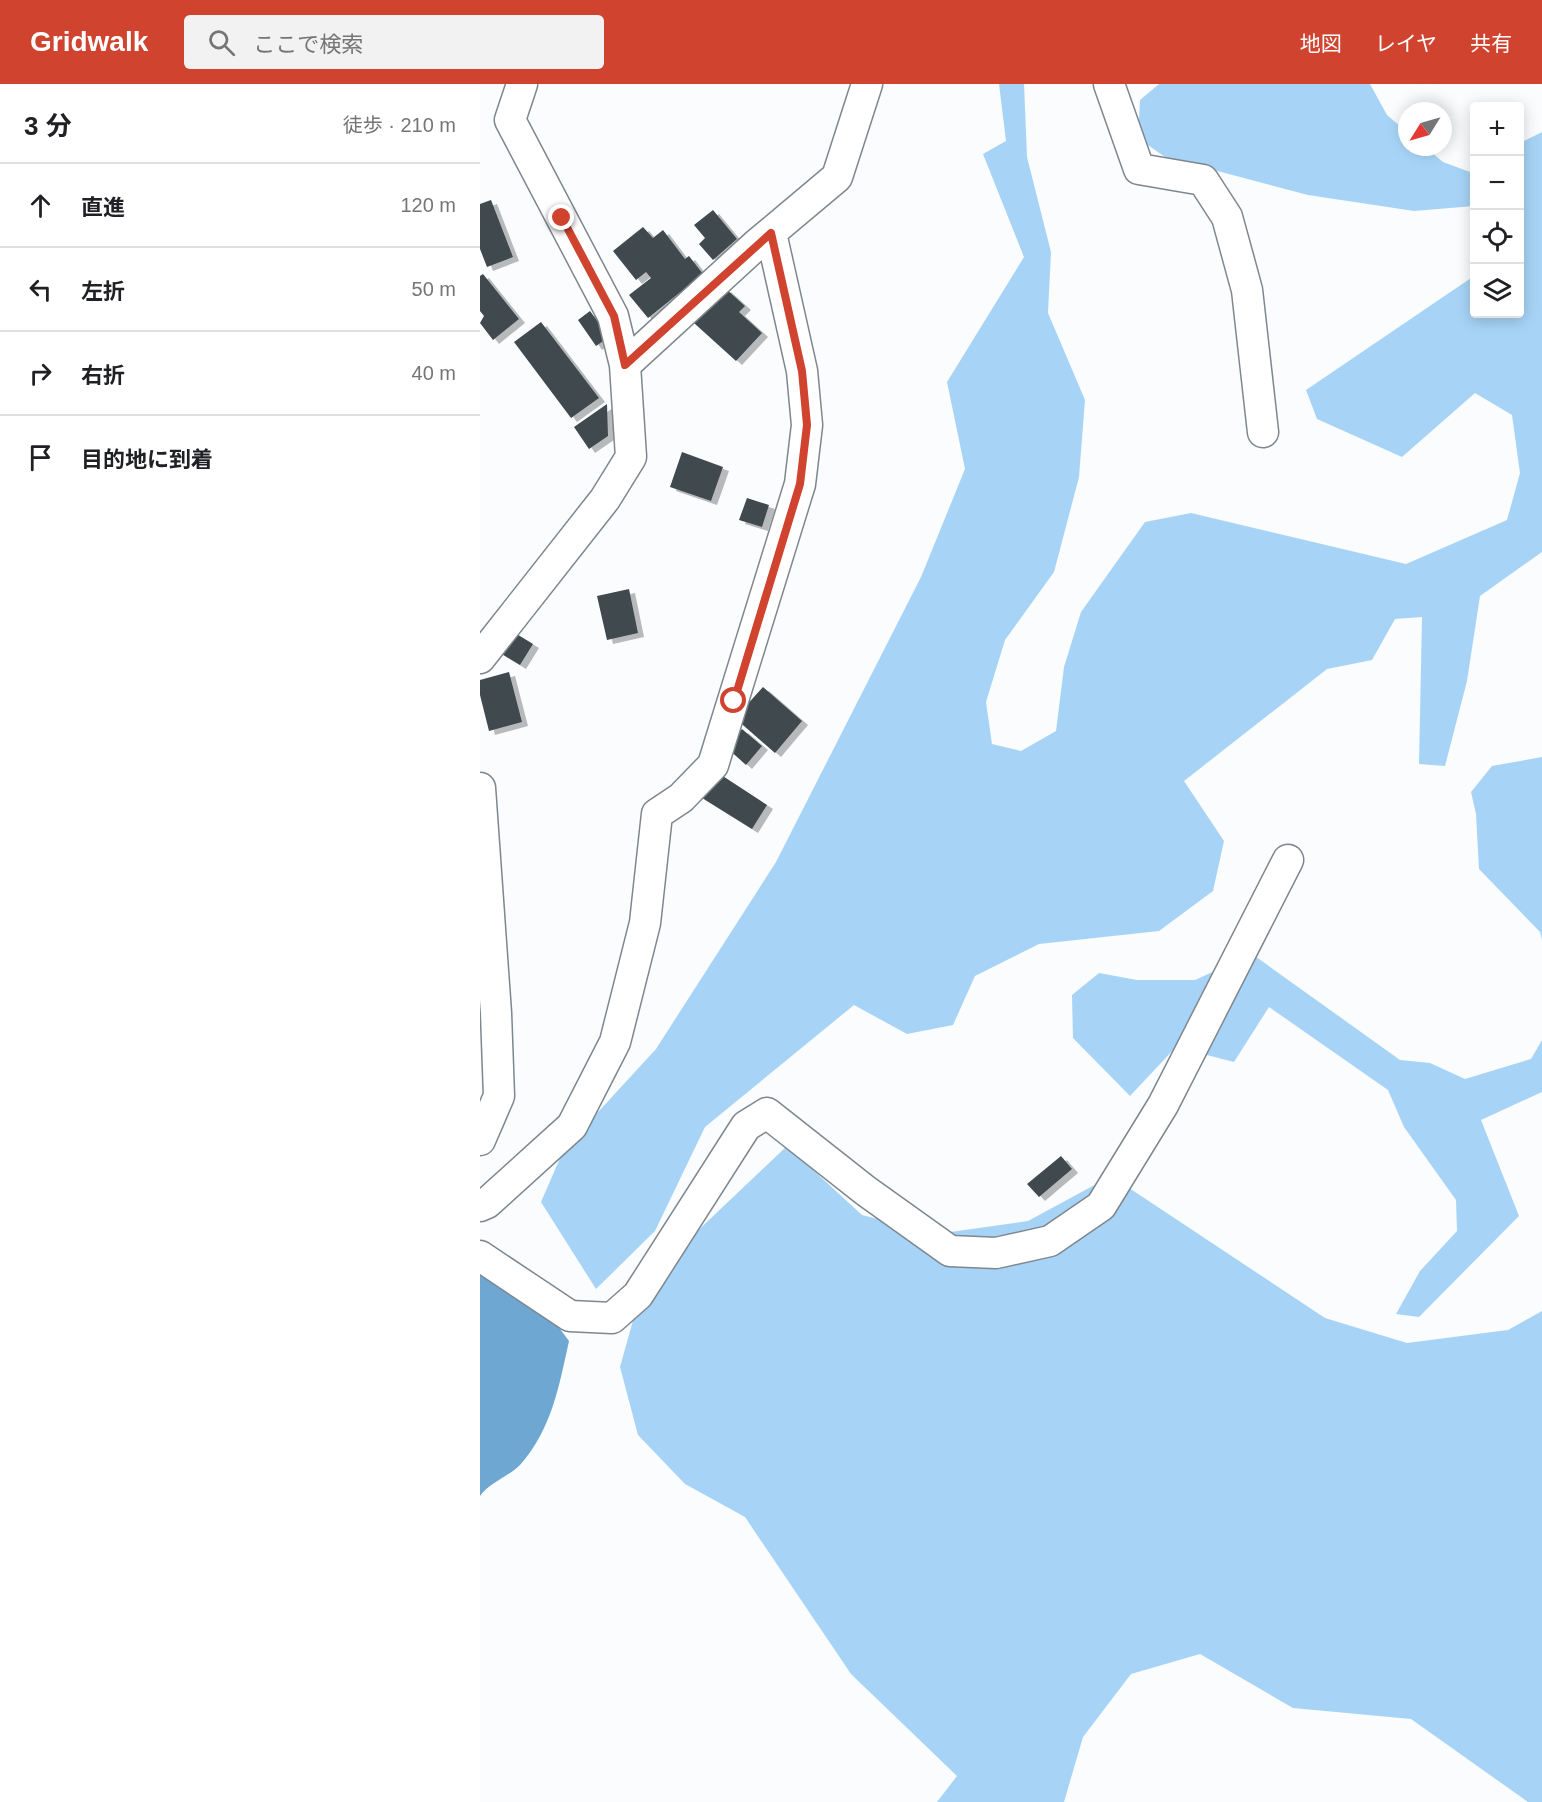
<!DOCTYPE html>
<html lang="ja">
<meta charset="utf-8">
<style>
:root{--surface:#fff;--page:#f2f2f2;--text:#202124;--muted:#757577;--line:#e0e0e0;--accent:#cf432f}
body{margin:0;font-family:Helvetica,"Noto Sans JP",sans-serif;background:var(--page);color:var(--text)}
.controls{position:absolute;right:18px;top:18px;display:grid;overflow:hidden;border-radius:6px;box-shadow:0 3px 15px #0003}
.controls button{width:54px;height:54px;display:grid;place-items:center;padding:0;border:0;border-bottom:2px solid var(--line);background:var(--surface);color:var(--text);font:30px sans-serif}
.compass{position:absolute;left:918px;top:18px;width:54px;height:54px;border-radius:50%;background:var(--surface);box-shadow:0 3px 15px #0003;rotate:233deg}
.stop{position:absolute;width:18px;height:18px;margin:-14px;border:4px solid #cf432f;border-radius:50%;background:#fff}
.stop.end{background:#cf432f;border-color:#fff;box-shadow:0 2px 6px #0008}
.list{margin:0;padding:0;list-style:none}
h2{display:flex;justify-content:space-between;align-items:center;height:78px;margin:0;padding:0 24px;font-size:26px}
h2 small{font-size:20px;font-weight:400;color:var(--muted)}
.list li{display:grid;grid-template-columns:39px 1fr auto;gap:18px;align-items:center;box-sizing:border-box;height:84px;padding:0 24px;border-top:2px solid var(--line)}
.list b{display:block;font-size:22px;white-space:nowrap}
.list em{font-size:20px;font-style:normal;color:var(--muted)}
.icon{flex:none;width:33px;height:33px;fill:none;stroke:currentColor;stroke-width:2;stroke-linecap:round;stroke-linejoin:round}
.map{position:relative;flex:none;width:1062px;height:1718px;overflow:hidden}
header{display:flex;align-items:center;gap:36px;box-sizing:border-box;height:84px;padding:0 30px;background:var(--accent);color:#fff}
header strong{font-size:28px}
nav{display:flex;gap:33px;margin-inline-start:auto;font-size:21px}
.search{width:420px;height:54px;background:var(--page);display:flex;align-items:center;gap:15px;box-sizing:border-box;padding:0 21px;border-radius:6px;color:var(--muted);font-size:22px}
main{display:flex}
aside{flex:1;background:var(--surface)}
.map>svg:first-child{display:block}
.green{fill:#a7d4f6}
.water{fill:#6da7d2}
.building{fill:#40484e;filter:url(#shadow)}
.lines{fill:none;stroke-linecap:round;stroke-linejoin:round}
.minor-casing{stroke:#7e878e;stroke-width:33}
.minor{stroke:#fff;stroke-width:30}
.route{stroke:#cf432f;stroke-width:8}
</style>
<header>
<strong>Gridwalk</strong>
<div class="search"><svg class="icon" aria-label="search" viewBox="0 0 24 24"><circle cx="10" cy="10" r="6"/><path d="M15 15l6 6"/></svg>ここで検索</div>
<nav><a>地図</a><a>レイヤ</a><a>共有</a></nav>
</header>
<main>
<aside>
<h2>3 分<small>徒歩 · 210 m</small></h2>
<ul class="list">
<li><svg class="icon" aria-label="ahead" viewBox="0 0 24 24"><path d="M12 20V5M6 11l6-6 6 6"/></svg><div><b>直進</b></div><em>120 m</em></li>
<li><svg class="icon" aria-label="left" viewBox="0 0 24 24"><path d="M17 20v-9H6M10 6l-5 5 5 5"/></svg><div><b>左折</b></div><em>50 m</em></li>
<li><svg class="icon" aria-label="right" viewBox="0 0 24 24"><path d="M7 20v-9h11M14 6l5 5-5 5"/></svg><div><b>右折</b></div><em>40 m</em></li>
<li><svg class="icon" aria-label="arrive" viewBox="0 0 24 24"><path d="M6 21V4h12l-3 4 3 4H6"/></svg><div><b>目的地に到着</b></div></li>
</ul>
</aside>
<div class="map">
<svg width="1062" height="1718" viewBox="0 0 1062 1718">
<defs>
<filter id="shadow"><feDropShadow dx="6" dy="4" stdDeviation="0" flood-color="#0004"/></filter>
</defs>
<rect width="100%" height="100%" fill="#fafcfd"/>
<path class="green" d="M519,0h25l3,73 24,95 -3,61 37,87 -6,77 -25,95 -49,68 -19,62 6,42 29,7 35,-20 8,-64 17,-55 64,-90 46,-9 215,51 101,-44 13,-47 -8,-58 -37,-22 -73,64 -85,-38 -11,-29 168,-114v38h46v-171l22,-11v420l-62,44 -13,85 -22,85 -26,-2 3,-147 -27,2 -23,41 -45,9 -143,112 40,60 -11,50 -54,40 -120,13 -64,32 -22,49 -46,9 -53,-29 -149,122 -50,104 -59,58 -55,-87 23,-53 92,-100 120,-187 145,-285 44,-108 -18,-87 77,-125 -41,-103 23,-13z
M679,0h211l17,31 20,17v15h18l18,15 27,10 4,-3v37l-60,5 -106,-16 -143,-38 -27,-19 2,-38z
M1062,673v183l-2,-8 -61,-63 -3,-55 -5,-22 21,-26z
M772,870l148,106 30,3 35,16 66,-20 11,-19v52l-61,28 38,96 -100,101 -23,-3 24,-43 37,-40 -1,-31 -52,-73 -16,-37 -119,-83 -35,55 -58,-15 -46,49 -57,-58 -1,-43 27,-22 38,7h58z
M307,1062l75,69 74,19 92,-13 83,-45 214,142 82,25 101,-13 34,-19v491h-14l-117,-83 -118,-11 -93,-54 -69,20 -48,63 -19,65h-127l20,-26 -106,-102 -106,-157 -60,-33 -47,-49 -18,-68 15,-54 35,-56z"/>
<path class="water" d="M0,1184l71,49 18,24c-10,45 -17,88 -49,124 -12,12 -30,17 -40,31z"/>
<path class="building" d="M11,116l22,57 -26,10 -7,-18v-45z
M233,126l24,29 -24,21 -14,-16 6,-6 -11,-13z
M163,143l10,11 10,-8 22,29 4,-3 14,18 -55,44 -19,-23 22,-17 -5,-6 -10,8 -23,-29z
M3,190l36,45 -26,21 -13,-17 4,-7 -4,-5v-35z
M245,204l20,18 -6,6 23,21 -26,28 -42,-38z
M110,227l19,26 -13,9 -18,-26z
M61,238l58,76 -28,20 -57,-76z
M127,320l1,32 -19,13 -15,-22z
M202,368l41,15 -12,34 -41,-14z
M267,414l22,7 -7,22 -23,-7z
M149,505l9,44 -31,7 -10,-44z
M30,546l23,14 -13,21 -23,-14z
M29,588l13,50 -33,9 -9,-36v-15z
M283,603l39,34 -27,32 -40,-35z
M262,645l20,17 -16,19 -20,-18z
M235,687l52,34 -15,24 -53,-33z
M581,1072l11,13 -33,28 -12,-13z"/>
<g class="lines">
<defs>
<path id="minor" d="M629,0l30,85 64,11 24,37 20,73 16,142
M145,281l131,-120 81,-68 30,-93
M0,574l125,-159 26,-42 -6,-92 -12,-49 -103,-196 12,-36
M0,704l16,225 3,83 -19,44
M0,1122l7,-3 85,-77 43,-84 30,-119 12,-109 24,-16 32,-33 87,-281 7,-59 -5,-54 -31,-138
M0,1172l90,60 42,2 26,-23 108,-169 21,-13 99,78 84,60 46,2 54,-12 51,-35 62,-101 125,-245"/>
</defs>
<use href="#minor" class="minor-casing"/>
<use href="#minor" class="minor"/>
</g>
<g class="lines">
<path class="route" d="M82,134l52,98 11,49 146,-132 31,138 5,54 -7,59 -66,217"/>
</g>
</svg>
<div class="controls">
<button>+</button>
<button>−</button>
<button><svg class="icon" aria-label="locate" viewBox="0 0 24 24"><circle cx="12" cy="12" r="6"/><path d="M12 2v4M12 18v4M2 12h4M18 12h4"/></svg></button>
<button><svg class="icon" aria-label="layers" viewBox="0 0 24 24"><path d="M12 4l9 5-9 5-9-5zM3 14l9 5 9-5"/></svg></button>
</div>
<svg class="compass" viewBox="-18 -18 36 36"><path d="M0-13l5 13h-10z" fill="#e53935"/><path d="M0 13l5-13h-10z" fill="#757577"/></svg>
<div class="stop" style="left:254px;top:617px"></div>
<div class="stop end" style="left:82px;top:134px"></div>
</div>
</main>
